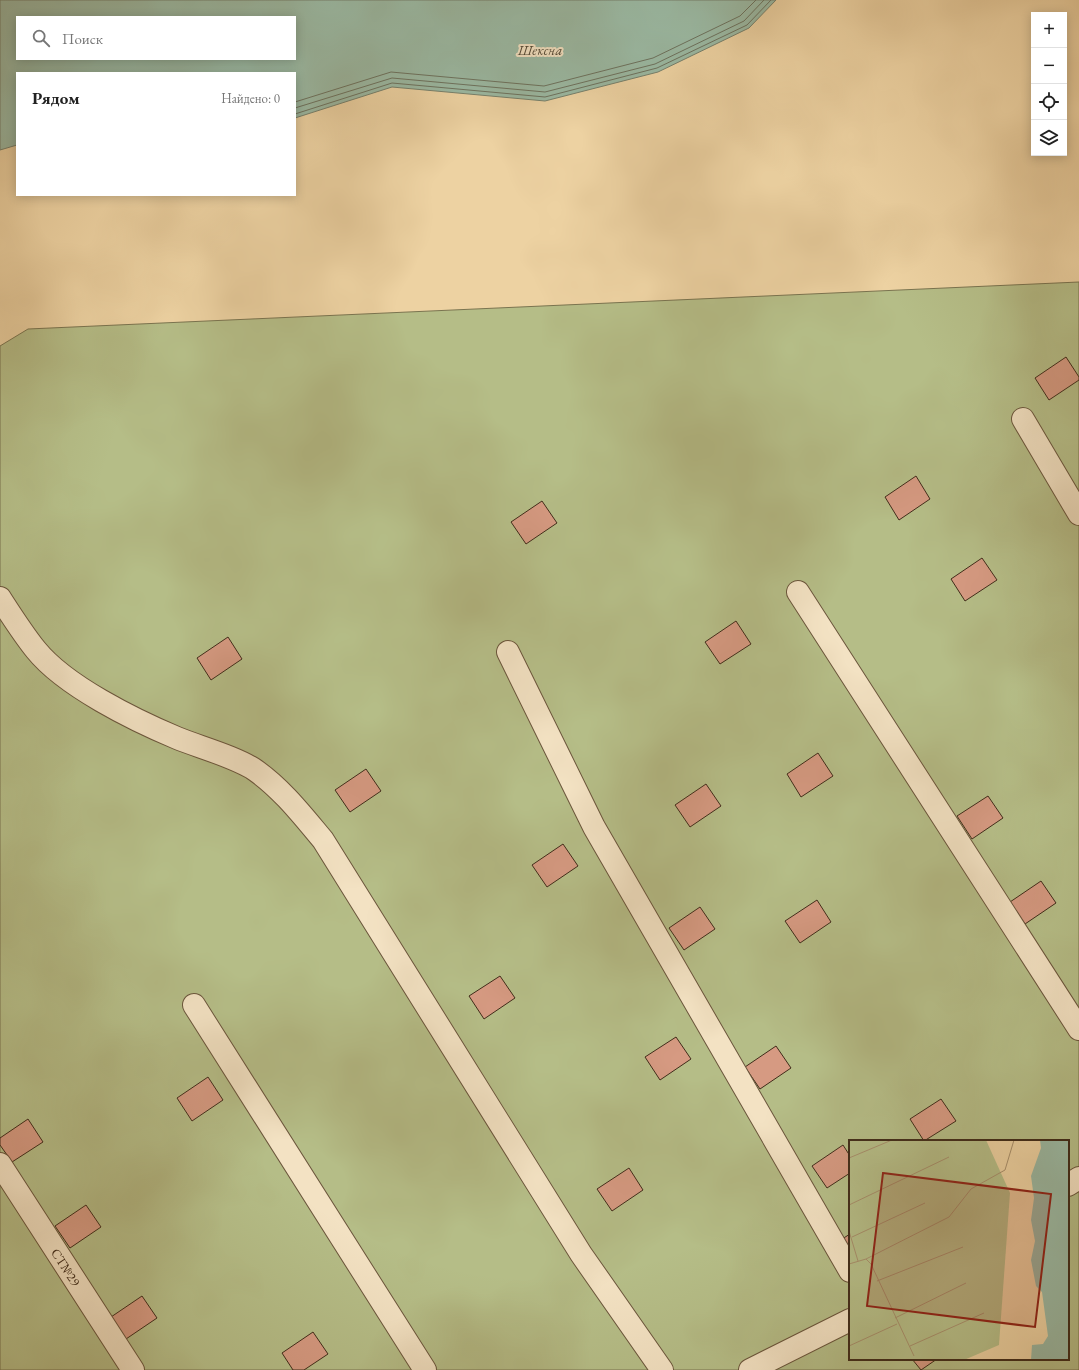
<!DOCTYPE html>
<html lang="ru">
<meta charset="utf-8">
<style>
:root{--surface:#fff;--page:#f2f2f2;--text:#222;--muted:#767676;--line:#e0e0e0}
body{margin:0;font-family:"EB Garamond",serif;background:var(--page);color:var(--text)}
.controls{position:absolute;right:12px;top:12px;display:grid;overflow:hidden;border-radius:0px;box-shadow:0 2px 10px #0003}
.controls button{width:36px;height:36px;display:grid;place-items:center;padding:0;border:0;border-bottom:1px solid var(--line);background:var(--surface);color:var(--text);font:20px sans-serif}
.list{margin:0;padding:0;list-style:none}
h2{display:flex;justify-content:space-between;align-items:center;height:52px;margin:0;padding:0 16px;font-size:17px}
h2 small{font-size:13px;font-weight:400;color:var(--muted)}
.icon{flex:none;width:22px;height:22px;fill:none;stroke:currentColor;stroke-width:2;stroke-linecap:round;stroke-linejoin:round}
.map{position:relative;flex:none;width:1079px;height:1370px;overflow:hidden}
.search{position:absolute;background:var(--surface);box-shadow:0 2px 10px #0003;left:16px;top:16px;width:280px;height:44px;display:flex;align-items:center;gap:10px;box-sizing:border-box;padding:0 14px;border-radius:0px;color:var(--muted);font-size:15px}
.panel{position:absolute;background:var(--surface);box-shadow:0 2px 10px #0003;left:16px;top:72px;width:280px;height:124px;border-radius:0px}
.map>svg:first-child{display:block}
.green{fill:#b5bd87;stroke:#7a7450;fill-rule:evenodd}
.water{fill:#9ab8a2;stroke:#76806c;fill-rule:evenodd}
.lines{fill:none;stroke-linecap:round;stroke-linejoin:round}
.shore{stroke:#6d725e;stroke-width:1}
.building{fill:#d69a82;stroke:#402c1a}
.minor-casing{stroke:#6b563c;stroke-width:24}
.minor{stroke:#f3e2c3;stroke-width:22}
.labels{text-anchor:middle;stroke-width:4;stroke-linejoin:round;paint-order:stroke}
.street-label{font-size:13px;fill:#402c1a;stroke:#f3e2c3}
.water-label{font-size:14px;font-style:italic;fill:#524835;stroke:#f3e2c3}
.inset-road{fill:none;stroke:#a8906c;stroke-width:1}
.view{fill:#8f2418;fill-opacity:0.15;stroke:#8f2418;stroke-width:2}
.inset-edge{fill:none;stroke:#402c1a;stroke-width:2}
</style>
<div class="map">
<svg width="1079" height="1370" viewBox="0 0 1079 1370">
<rect width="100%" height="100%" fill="#edd2a2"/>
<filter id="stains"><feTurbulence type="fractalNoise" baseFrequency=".005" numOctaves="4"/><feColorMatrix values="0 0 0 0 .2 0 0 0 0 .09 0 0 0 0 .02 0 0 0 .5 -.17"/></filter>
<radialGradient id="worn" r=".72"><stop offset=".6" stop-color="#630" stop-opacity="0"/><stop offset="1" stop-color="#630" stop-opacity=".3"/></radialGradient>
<path class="green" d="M1079,282v1088h-1079v-1024l28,-17zM850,1141h218v218h-218z"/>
<path class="water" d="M0,0h776l-27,28 -91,44 -113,29 -153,-14 -97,31v-45h-278v72l-17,5zM17,17h278v42h-278z"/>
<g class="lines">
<path class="shore" d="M295,102l96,-30 153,14 109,-28 87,-42 16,-16
M295,108l97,-30 153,14 110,-28 89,-43 20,-21
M295,114l97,-31 153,14 112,-29 90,-43 24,-25"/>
</g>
<path class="building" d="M1066,357l13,20v3l-30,20 -14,-22z
M916,476l14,23 -31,21 -14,-23z
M542,501l15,22 -31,21 -15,-22z
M982,558l15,22 -32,21 -14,-22z
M736,621l15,23 -31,20 -15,-22z
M228,637l14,22 -31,21 -14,-22z
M818,753l15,23 -32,21 -14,-23z
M366,769l15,22 -31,21 -15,-22z
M706,784l15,22 -31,21 -15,-22z
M988,796l15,22 -31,21 -15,-23z
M563,844l15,22 -31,21 -15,-22z
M1041,881l15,22 -31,21 -15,-22z
M817,900l14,22 -31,21 -15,-22z
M700,907l15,22 -31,21 -15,-22z
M500,976l15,22 -31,21 -15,-23z
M676,1037l15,22 -31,21 -15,-23z
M776,1046l15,22 -31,21 -15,-22z
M208,1077l15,23 -31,21 -15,-23z
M941,1099l15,22 -32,20 -14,-22z
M28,1119l15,23 -31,20 -12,-17v-7z
M843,1145l7,11v17l-23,15 -15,-22z
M629,1168l14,22 -31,21 -15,-22z
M86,1205l15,22 -31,21 -15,-22z
M850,1234v25l-11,-18z
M142,1296l15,22 -31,21 -15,-22z
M313,1332l15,22 -24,16h-11l-11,-17z
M912,1359h25l-16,11z"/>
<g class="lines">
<defs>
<path id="minor" d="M1023,419l56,95
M798,592l281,437
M0,598c11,17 23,36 36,52 29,36 98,70 141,88 22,9 59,19 78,32 27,19 47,45 68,70l258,414 81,116
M508,652l86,175 256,444
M194,1005l231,365
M0,1164l133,206
M1068,1185l11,-7
M750,1370l100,-50"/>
</defs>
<use href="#minor" class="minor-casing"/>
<use href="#minor" class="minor"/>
</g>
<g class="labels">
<g class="street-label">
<text transform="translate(66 1267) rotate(57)" y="5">СТ№29</text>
</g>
<g class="water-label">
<text x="540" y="55">Шексна</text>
</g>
</g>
<g transform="translate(849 1140)">
<rect width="220" height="220" fill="#edd2a2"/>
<path d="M0,0h137l24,53 -11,152 -35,15h-115z" fill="#b5bd87"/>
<path d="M191,0h29v220h-38l1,-15 11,-1 5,-8 -6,-44 -6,-6 -5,-26 4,-19 -4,-21 3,-22 -3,-22 10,-28z" fill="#9ab8a2"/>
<path class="inset-road" d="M0,18l43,-18M0,65l100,-48M0,91l9,30M3,97l73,-34M17,119l5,5 43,92M0,124l17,-5 83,-42 22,-28 34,-19 9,-30M28,141l86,-34M46,178l71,-35M0,206l48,-22M61,206l74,-33"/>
<path class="view" d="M34,33l168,21 -16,133 -168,-21z"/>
<rect width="220" height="220" class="inset-edge"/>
</g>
<rect width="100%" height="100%" filter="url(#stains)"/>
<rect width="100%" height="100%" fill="url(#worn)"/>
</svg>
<div class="controls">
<button>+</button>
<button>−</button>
<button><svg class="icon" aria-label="locate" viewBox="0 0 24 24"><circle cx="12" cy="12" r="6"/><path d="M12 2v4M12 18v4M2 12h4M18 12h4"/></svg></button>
<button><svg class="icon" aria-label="layers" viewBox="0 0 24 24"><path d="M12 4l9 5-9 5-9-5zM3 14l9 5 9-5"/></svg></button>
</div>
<div class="search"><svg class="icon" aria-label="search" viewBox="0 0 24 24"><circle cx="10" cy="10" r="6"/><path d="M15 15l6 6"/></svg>Поиск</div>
<section class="panel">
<h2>Рядом<small>Найдено: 0</small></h2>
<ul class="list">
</ul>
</section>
</div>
